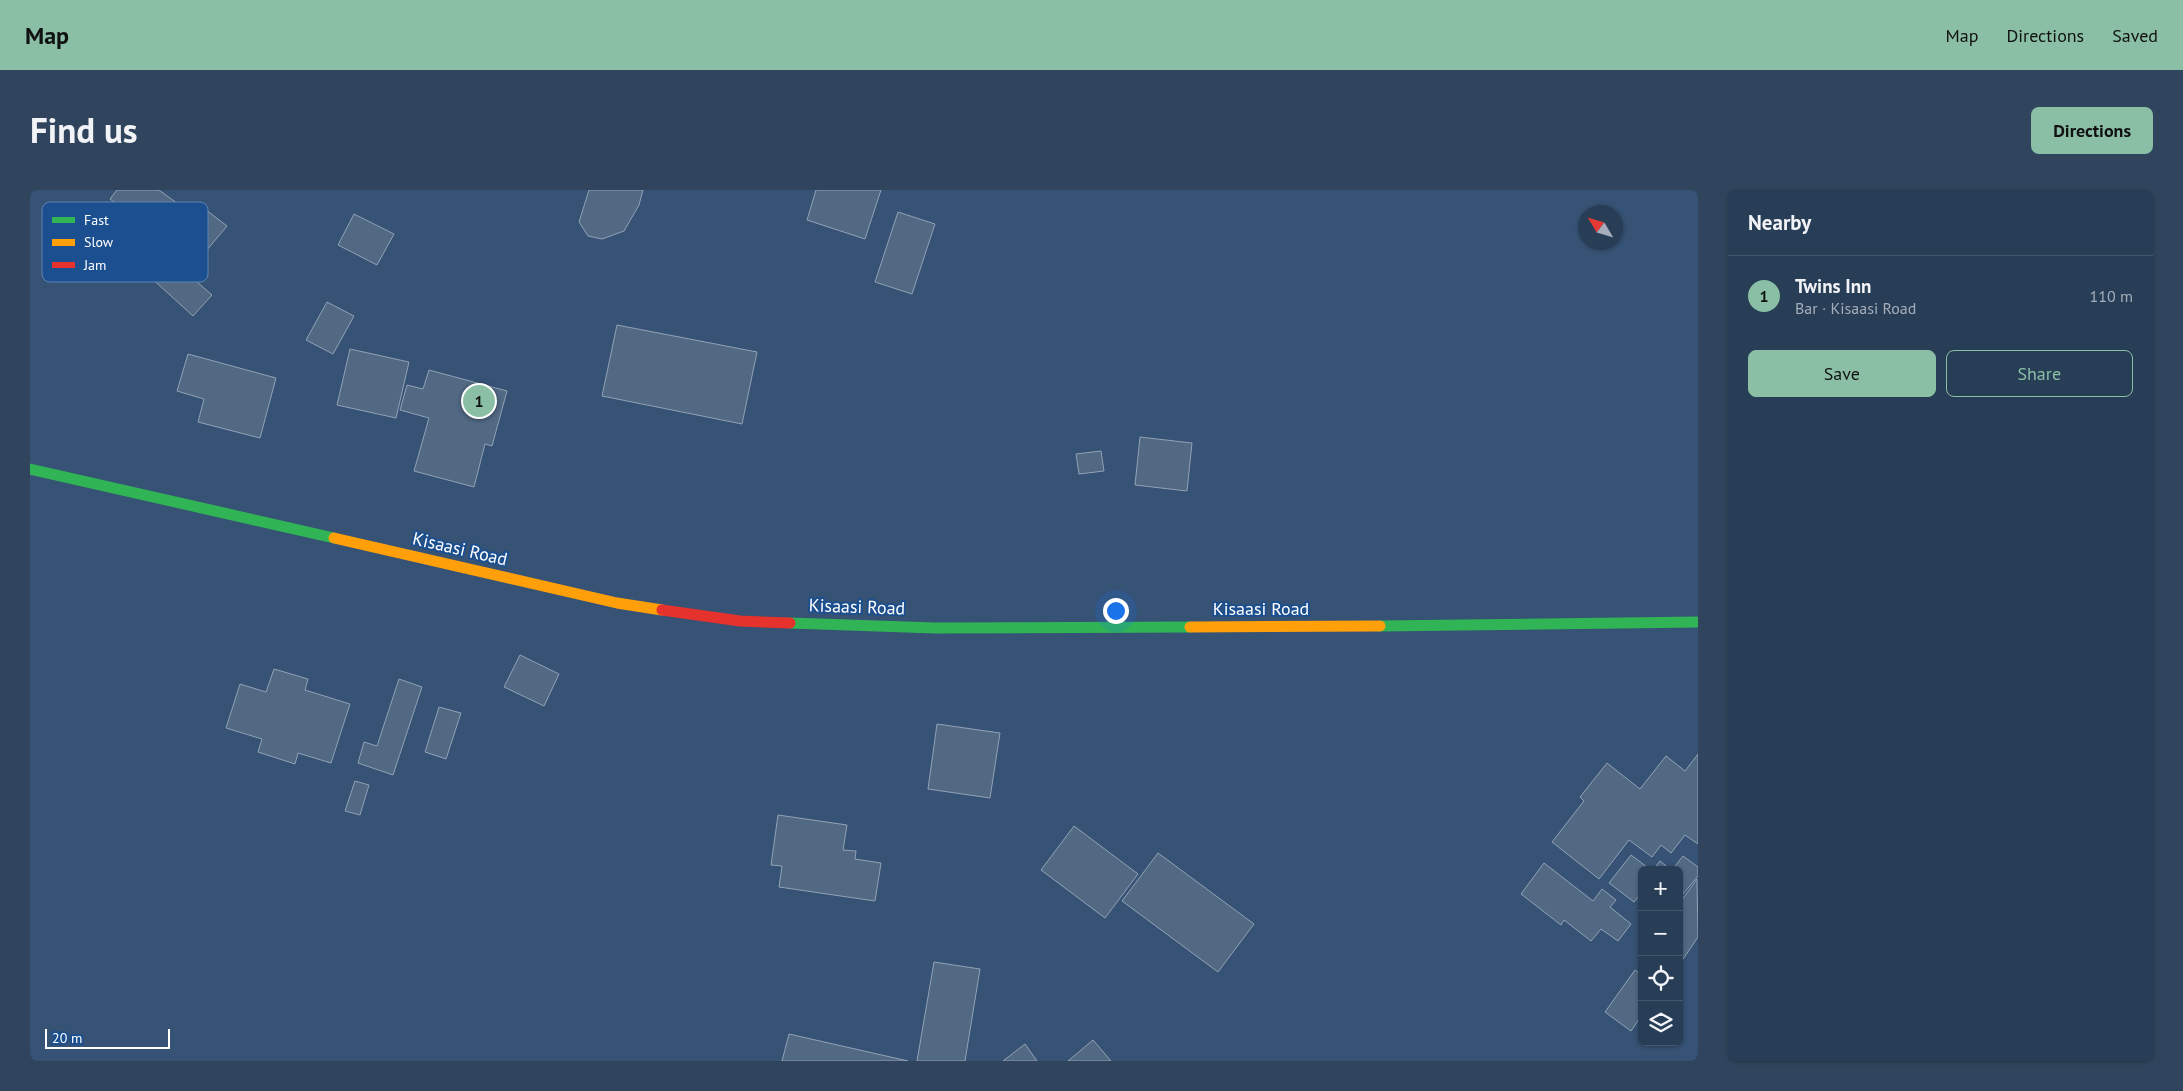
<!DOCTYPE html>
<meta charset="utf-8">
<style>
:root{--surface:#283e57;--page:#30455d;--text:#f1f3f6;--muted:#a5aeba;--line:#44576d;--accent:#8abfa5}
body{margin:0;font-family:"PT Sans",sans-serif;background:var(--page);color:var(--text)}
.controls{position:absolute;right:15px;bottom:15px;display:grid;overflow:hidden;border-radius:8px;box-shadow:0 1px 4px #0004}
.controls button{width:45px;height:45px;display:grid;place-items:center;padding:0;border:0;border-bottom:1px solid var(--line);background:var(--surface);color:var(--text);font:25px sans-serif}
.compass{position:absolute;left:1548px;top:15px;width:45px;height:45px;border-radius:50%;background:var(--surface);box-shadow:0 1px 4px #0004;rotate:308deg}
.scale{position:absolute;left:15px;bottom:12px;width:125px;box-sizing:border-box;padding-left:5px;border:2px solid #fff;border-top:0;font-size:14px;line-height:18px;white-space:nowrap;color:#fff;-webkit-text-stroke:4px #1b4f8f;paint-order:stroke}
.you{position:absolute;left:1085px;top:420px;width:18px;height:18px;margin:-12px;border:4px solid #fff;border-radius:50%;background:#1a73e8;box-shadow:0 0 0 8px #1a73e833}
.badge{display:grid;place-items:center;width:32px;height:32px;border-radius:50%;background:var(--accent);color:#111;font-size:16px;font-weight:700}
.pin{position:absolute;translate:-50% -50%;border:2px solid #fff;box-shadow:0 1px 5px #0006}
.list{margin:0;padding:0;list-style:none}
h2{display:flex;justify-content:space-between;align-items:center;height:65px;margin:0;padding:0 20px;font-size:21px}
h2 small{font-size:16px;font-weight:400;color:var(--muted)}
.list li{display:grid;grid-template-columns:32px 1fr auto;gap:15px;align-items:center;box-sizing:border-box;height:80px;padding:0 20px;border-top:1px solid var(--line)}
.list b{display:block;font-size:19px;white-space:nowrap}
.list p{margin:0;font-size:16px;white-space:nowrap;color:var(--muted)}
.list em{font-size:16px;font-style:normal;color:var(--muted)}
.actions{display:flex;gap:10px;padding:15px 20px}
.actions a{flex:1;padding:11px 0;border:1px solid var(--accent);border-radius:8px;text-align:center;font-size:18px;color:var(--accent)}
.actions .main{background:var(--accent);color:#111}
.icon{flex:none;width:28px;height:28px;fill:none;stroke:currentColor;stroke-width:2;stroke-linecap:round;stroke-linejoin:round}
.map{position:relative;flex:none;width:1668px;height:871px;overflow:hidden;border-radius:8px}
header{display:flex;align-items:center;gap:30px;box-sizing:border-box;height:70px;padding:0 25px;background:var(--accent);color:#111}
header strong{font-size:24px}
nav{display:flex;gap:28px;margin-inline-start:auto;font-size:18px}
.intro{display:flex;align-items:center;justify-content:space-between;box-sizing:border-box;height:120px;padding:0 30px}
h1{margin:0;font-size:35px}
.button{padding:12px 22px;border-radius:8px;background:var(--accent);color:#111;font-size:18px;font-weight:700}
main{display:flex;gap:30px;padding:0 30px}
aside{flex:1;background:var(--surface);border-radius:8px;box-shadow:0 1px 4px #0004}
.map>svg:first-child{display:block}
.building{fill:#526984;stroke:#92a2b6}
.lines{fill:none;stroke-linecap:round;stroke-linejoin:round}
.fast{stroke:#30b455;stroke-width:11}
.slow{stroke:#ff9f0a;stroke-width:11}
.jam{stroke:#e5322d;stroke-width:11}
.labels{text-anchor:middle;stroke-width:4;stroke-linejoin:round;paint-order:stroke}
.street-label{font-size:18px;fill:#fff;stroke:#1b4f8f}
.key{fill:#1b4f8f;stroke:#5f84b1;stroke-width:1}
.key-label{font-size:14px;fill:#fff}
</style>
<header>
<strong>Map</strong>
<nav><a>Map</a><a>Directions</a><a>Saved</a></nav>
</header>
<div class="intro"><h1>Find us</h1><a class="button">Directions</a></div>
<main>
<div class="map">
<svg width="1668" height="871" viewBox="0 0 1668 871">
<rect width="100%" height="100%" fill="#365274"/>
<path class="building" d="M87,0h42l26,19 -23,29 -52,-39z
M559,0h54l-4,15 -15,26 -22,8 -14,-3 -9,-14z
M786,0h65l-16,49 -58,-19z
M167,13l30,23 -21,25 -29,-23z
M868,22l37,12 -23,70 -37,-12z
M324,24l40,20 -17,31 -39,-20z
M136,65l46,40 -19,21 -45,-41z
M297,112l27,14 -21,38 -27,-14z
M587,135l140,27 -15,72 -140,-28z
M320,159l59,13 -13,56 -59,-13z
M158,164l88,24 -16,60 -62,-16 6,-23 -27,-8z
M399,180l78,21 -15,55 -7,-2 -11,43 -60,-16 15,-53 -29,-8 7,-25 16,4z
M1110,247l52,6 -5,48 -52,-6z
M1071,261l3,20 -25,3 -3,-20z
M490,465l39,19 -15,32 -40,-19z
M244,479l34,10 -3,11 45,14 -19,59 -33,-10 -3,11 -37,-12 4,-13 -36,-11 14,-44 26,8z
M369,489l23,8 -29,88 -35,-12 6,-21 13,4z
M409,517l22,6 -15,46 -21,-7z
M907,534l63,9 -10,65 -62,-9z
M1668,564v90l-13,-9 -14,18 -10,-8 -9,12 -23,-17 -30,39 -47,-37 32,-41 -4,-4 27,-34 33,26 26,-33 19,15z
M325,591l14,4 -9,30 -15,-4z
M748,625l69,10 -4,25 13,1 -1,8 26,4 -6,38 -96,-14 3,-21 -11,-1z
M1044,636l64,48 -33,44 -64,-48z
M1128,663l96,71 -36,48 -96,-71z
M1601,665l20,15h-9v26l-2,-1 -6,7 -25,-19z
M1653,666l15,11v9l-19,23v-29h-7z
M1630,671l11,9h-18z
M1514,673l49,38 9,-12 14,11 -6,7 21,17 -13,17 -17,-12 -10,12 -27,-21 -3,5 -40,-31z
M1667,689l1,58 -19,28v-61z
M904,772l46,7 -15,92h-48z
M1605,780l7,5v40l-11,16 -26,-19z
M759,844l119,27h-126z
M1063,850l18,21h-43z
M995,854l12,17h-34z"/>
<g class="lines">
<path class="fast" d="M0,279l304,69
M760,433l145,5 255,-1
M1350,436l318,-4"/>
<path class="slow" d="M304,348l283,65 45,7
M1160,437l190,-1"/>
<path class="jam" d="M632,420l78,11 50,2"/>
</g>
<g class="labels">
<g class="street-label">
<text transform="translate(430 359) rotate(13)" y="6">Kisaasi Road</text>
<text transform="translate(827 417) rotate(2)" y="6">Kisaasi Road</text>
<text x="1231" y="425">Kisaasi Road</text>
</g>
</g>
<rect x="12" y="12" width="166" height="80" rx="8" class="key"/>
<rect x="22" y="27" width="23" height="6" fill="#30b455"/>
<rect x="22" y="49" width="23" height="7" fill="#ff9f0a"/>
<rect x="22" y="72" width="23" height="6" fill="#e5322d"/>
<g class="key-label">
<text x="54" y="35">Fast</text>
<text x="54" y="57">Slow</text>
<text x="54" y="80">Jam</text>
</g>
</svg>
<div class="controls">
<button>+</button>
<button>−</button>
<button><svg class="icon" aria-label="locate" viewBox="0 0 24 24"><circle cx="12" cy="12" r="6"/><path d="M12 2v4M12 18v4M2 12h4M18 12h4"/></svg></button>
<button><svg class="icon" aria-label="layers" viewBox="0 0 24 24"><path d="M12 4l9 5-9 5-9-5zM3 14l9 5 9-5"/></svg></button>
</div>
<svg class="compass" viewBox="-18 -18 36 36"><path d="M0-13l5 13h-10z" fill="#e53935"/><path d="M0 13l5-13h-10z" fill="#a5aeba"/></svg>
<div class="scale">20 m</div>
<div class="you"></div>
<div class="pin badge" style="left:449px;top:211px">1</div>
</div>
<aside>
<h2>Nearby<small></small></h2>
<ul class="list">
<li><span class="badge">1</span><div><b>Twins Inn</b><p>Bar · Kisaasi Road</p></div><em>110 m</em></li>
</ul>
<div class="actions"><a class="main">Save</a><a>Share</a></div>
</aside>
</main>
